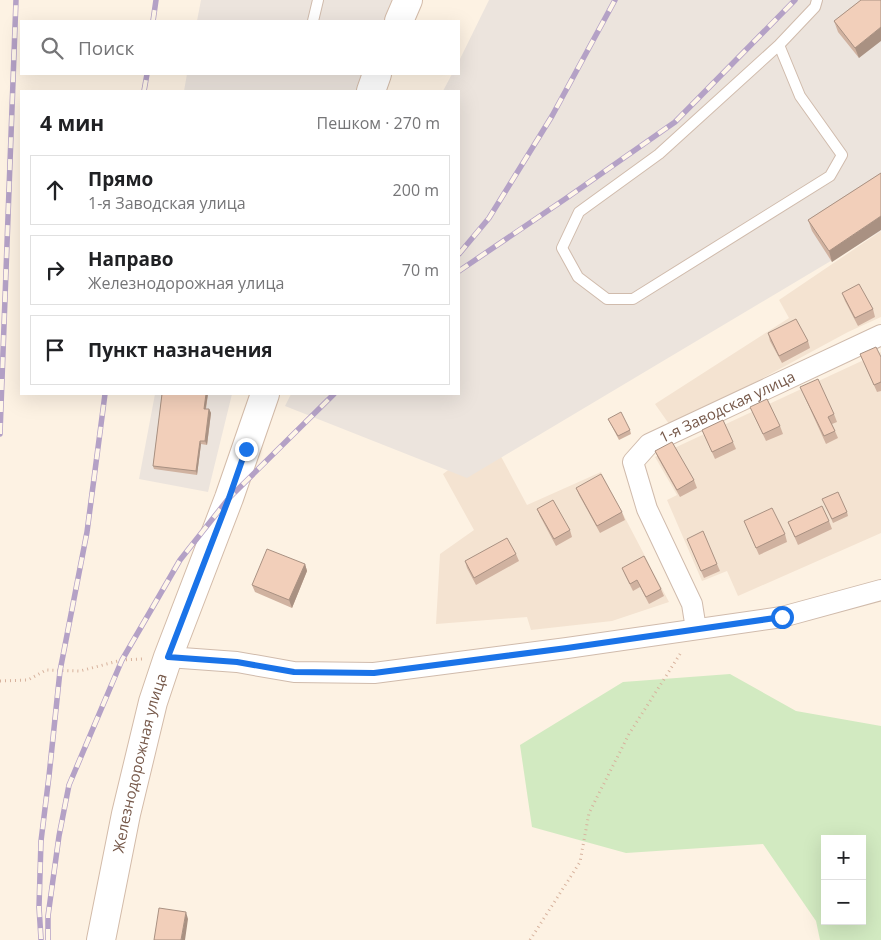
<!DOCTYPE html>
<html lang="ru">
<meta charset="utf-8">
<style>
:root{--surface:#fff;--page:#f2f2f2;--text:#202124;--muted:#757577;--line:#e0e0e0}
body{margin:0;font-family:"Open Sans",sans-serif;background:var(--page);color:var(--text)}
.controls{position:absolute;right:15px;bottom:15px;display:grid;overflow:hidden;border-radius:0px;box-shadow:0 5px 20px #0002}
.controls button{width:45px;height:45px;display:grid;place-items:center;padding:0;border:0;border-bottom:1px solid var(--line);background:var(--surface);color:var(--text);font:25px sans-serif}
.stop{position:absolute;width:15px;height:15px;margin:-11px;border:4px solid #1a73e8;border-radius:50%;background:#fff}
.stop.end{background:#1a73e8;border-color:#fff;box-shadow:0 1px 5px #0008}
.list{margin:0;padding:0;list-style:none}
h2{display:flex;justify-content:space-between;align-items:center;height:65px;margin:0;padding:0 20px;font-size:21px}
h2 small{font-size:16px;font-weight:400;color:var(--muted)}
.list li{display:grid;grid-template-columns:32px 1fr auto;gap:15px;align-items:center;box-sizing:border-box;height:70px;margin:0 10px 10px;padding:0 10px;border:1px solid var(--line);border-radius:0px}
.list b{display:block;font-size:19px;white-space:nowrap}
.list p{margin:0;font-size:16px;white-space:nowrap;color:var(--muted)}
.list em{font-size:16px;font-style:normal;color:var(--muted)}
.icon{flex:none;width:28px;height:28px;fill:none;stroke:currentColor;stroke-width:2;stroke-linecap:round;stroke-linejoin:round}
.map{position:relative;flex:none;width:881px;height:940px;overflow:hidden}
.search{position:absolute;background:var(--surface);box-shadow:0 5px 20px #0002;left:20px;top:20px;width:440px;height:55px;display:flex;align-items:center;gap:12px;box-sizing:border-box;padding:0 18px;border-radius:0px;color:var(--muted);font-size:19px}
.panel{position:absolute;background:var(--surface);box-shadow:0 5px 20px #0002;left:20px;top:90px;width:440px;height:305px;border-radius:0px}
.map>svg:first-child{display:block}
.residential{fill:#f4e3d1}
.industrial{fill:#ece4dd}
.green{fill:#d2eac1;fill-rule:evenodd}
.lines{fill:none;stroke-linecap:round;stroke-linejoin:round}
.lane-casing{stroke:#d0bbac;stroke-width:12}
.street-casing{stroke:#d0bbac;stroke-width:22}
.secondary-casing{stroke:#d3bba9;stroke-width:30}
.path{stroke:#d7b29d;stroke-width:3;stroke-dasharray:1 4;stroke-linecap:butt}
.lane{stroke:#fff;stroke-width:10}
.street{stroke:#fff;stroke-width:20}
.secondary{stroke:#fff;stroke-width:28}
.rail-casing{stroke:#b4a1c6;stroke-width:5.5}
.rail{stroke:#fff6e9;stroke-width:4;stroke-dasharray:11;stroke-linecap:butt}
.wall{fill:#d0b2a0}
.shaded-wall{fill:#a99182}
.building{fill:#f2cfba;stroke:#a99182}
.route{stroke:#1a73e8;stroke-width:6}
.labels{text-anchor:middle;stroke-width:4;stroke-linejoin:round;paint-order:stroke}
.street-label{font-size:15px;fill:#755748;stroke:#fff6e9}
</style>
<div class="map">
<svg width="881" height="940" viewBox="0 0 881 940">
<rect width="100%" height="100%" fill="#fdf2e3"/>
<path class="residential" d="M881,231v86l-33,15 -100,54 -79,38 -14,-20 134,-86 -10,-18z
M881,352v181l-143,63 -11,-25 -25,10 -35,-81 10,-5 -22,-38z
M491,438l36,67 74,-33 68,130 -57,19 -81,9 -4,-13 -91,7 4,-70 34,-24 -31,-56z"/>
<path class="industrial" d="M201,0h198l-9,21h-193z
M489,0h392v231l-414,247 -182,-72 6,-12h168v-303h-16l9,-17h7v-13z
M187,74h181l-8,17h-176z
M155,394h77l-24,98 -69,-13z"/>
<path class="green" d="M730,674l66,37 85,15v214h-61l-4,-19 -53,-77 -137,9 -94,-26 -12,-82 103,-63zM825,839h37v82h-37z"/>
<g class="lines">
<defs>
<path id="lane" d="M313,21l5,-21
M779,45l21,51 42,59 -12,21 -197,123h-26l-29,-22 -16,-29 17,-36 80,-58 120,-109 36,-38 2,-7"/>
<g id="street">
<path id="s1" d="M696,629l-4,-25 -45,-95 -14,-47 16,-18 232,-109"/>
<path d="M168,657l69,5 57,10 80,1 193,-25 215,-31 99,-27"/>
</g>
<g id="secondary">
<path d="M399,21l9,-21"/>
<path d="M371,91l6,-17"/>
<path id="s2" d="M101,940l25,-126 27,-112 15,-45 61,-159 36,-104"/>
</g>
</defs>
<use href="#lane" class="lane-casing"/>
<use href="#street" class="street-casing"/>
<use href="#secondary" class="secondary-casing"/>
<path class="path" d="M0,681l28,-1 18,-10 34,1 42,-11 21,-1
M530,940l50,-78 9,-49 40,-79 53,-83"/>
<use href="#lane" class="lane"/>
<use href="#street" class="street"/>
<use href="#secondary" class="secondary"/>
<defs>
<path id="rail" d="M153,21l3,-21
M144,91l3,-17
M459,254l30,-36 63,-102 63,-116
M459,271l109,-74 107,-75 120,-122
M0,434l16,-434
M41,939l-2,-32 2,-66 8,-65 11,-105 27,-139 18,-138
M48,940v-24l11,-80 10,-51 53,-125 58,-100 49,-62 105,-104"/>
</defs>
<use href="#rail" class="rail-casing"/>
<use href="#rail" class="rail"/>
</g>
<path class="wall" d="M861,0l-2,58 -21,-26 -4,-11z
M881,173l-49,89 -20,-31 -4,-11z
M842,293l31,16 2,8 -17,9 -13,-25z
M768,333l40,8 2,7 -28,15 -12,-22z
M860,354l21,3v34l-4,1z
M800,387l34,27 3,8 -5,2 6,14 -12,6z
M162,394h46l-2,15h3l2,4 -4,32 -6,-1 -4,31 -43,-6 -1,-3z
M750,407l30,19 3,8 -17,7z
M608,419l22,11 1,4 -12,6z
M702,430l31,12 3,7 -21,10z
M655,451l39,29 3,8 -17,9 -22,-39z
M576,488l46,24 3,8 -25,13 -21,-38z
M824,502l23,10 1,4 -15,7z
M537,509l33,21 2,7 -16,9 -16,-30z
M744,521l41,13 2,8 -28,13z
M829,521l3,8 -34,16 -10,-23z
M687,539l30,25 3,7 -16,7z
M516,554l3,7 -43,24 -9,-17 -2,-7z
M305,564l2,7 -15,37 -37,-16 -3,-7z
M622,568l39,21 3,7 -15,8 -9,-17 -7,4 -8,-16z"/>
<path class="shaded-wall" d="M881,27v14l-22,17 -4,-10z
M881,216v14l-49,32 -3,-11z
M206,394h2l-3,18 -1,-3z
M209,409l2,4 -4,32 -2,-4z
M200,441l1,3 -4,31 -1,-4z
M305,564l2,7 -15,37 -3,-8z
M186,912l2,7 -3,21h-4z"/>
<path class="building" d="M861,0h20v27l-26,21 -21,-27z
M881,173v43l-52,35 -21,-31z
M859,284l14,25 -18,9 -13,-25z
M796,319l12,22 -29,15 -11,-23z
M876,347l5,10v25l-7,3 -14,-31z
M818,379l16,35 -6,3 7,14 -11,5 -24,-49z
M162,394h44l-2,15h5l-4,32h-5l-4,30 -43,-5z
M767,399l13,27 -17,8 -13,-27z
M621,412l9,18 -12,6 -10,-17z
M723,420l10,22 -21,10 -10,-22z
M672,442l22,38 -17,10 -22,-39z
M601,474l21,38 -25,14 -21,-38z
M838,492l9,20 -15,7 -10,-20z
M553,500l17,30 -16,9 -17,-30z
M822,506l7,15 -34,16 -7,-15z
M772,508l13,26 -29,14 -12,-27z
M703,531l14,33 -16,7 -14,-32z
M507,538l9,16 -42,24 -9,-17z
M267,549l38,15 -16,36 -37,-15z
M644,556l17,33 -15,8 -9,-17 -7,4 -8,-16z
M159,908l27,4 -5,28h-27z"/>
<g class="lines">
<path class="route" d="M246,449l-17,49 -61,159 69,5 57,10 80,1 193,-25 215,-31"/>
</g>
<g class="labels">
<g class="street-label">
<text dy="5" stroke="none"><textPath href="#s1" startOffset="290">1-я Заводская улица</textPath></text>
<text dy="5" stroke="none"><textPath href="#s2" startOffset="181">Железнодорожная улица</textPath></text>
</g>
</g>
</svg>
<div class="controls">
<button>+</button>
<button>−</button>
</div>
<div class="stop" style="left:782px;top:617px"></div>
<div class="stop end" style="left:246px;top:449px"></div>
<div class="search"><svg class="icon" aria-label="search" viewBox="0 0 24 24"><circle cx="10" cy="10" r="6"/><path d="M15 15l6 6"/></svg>Поиск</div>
<section class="panel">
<h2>4 мин<small>Пешком · 270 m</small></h2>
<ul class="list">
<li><svg class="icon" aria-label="ahead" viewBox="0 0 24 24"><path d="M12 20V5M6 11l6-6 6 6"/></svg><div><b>Прямо</b><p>1-я Заводская улица</p></div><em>200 m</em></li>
<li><svg class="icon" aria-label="right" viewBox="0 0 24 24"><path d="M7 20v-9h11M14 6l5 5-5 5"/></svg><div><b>Направо</b><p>Железнодорожная улица</p></div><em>70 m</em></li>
<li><svg class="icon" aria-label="arrive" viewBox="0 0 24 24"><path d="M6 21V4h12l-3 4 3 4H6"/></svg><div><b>Пункт назначения</b></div></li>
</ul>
</section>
</div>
